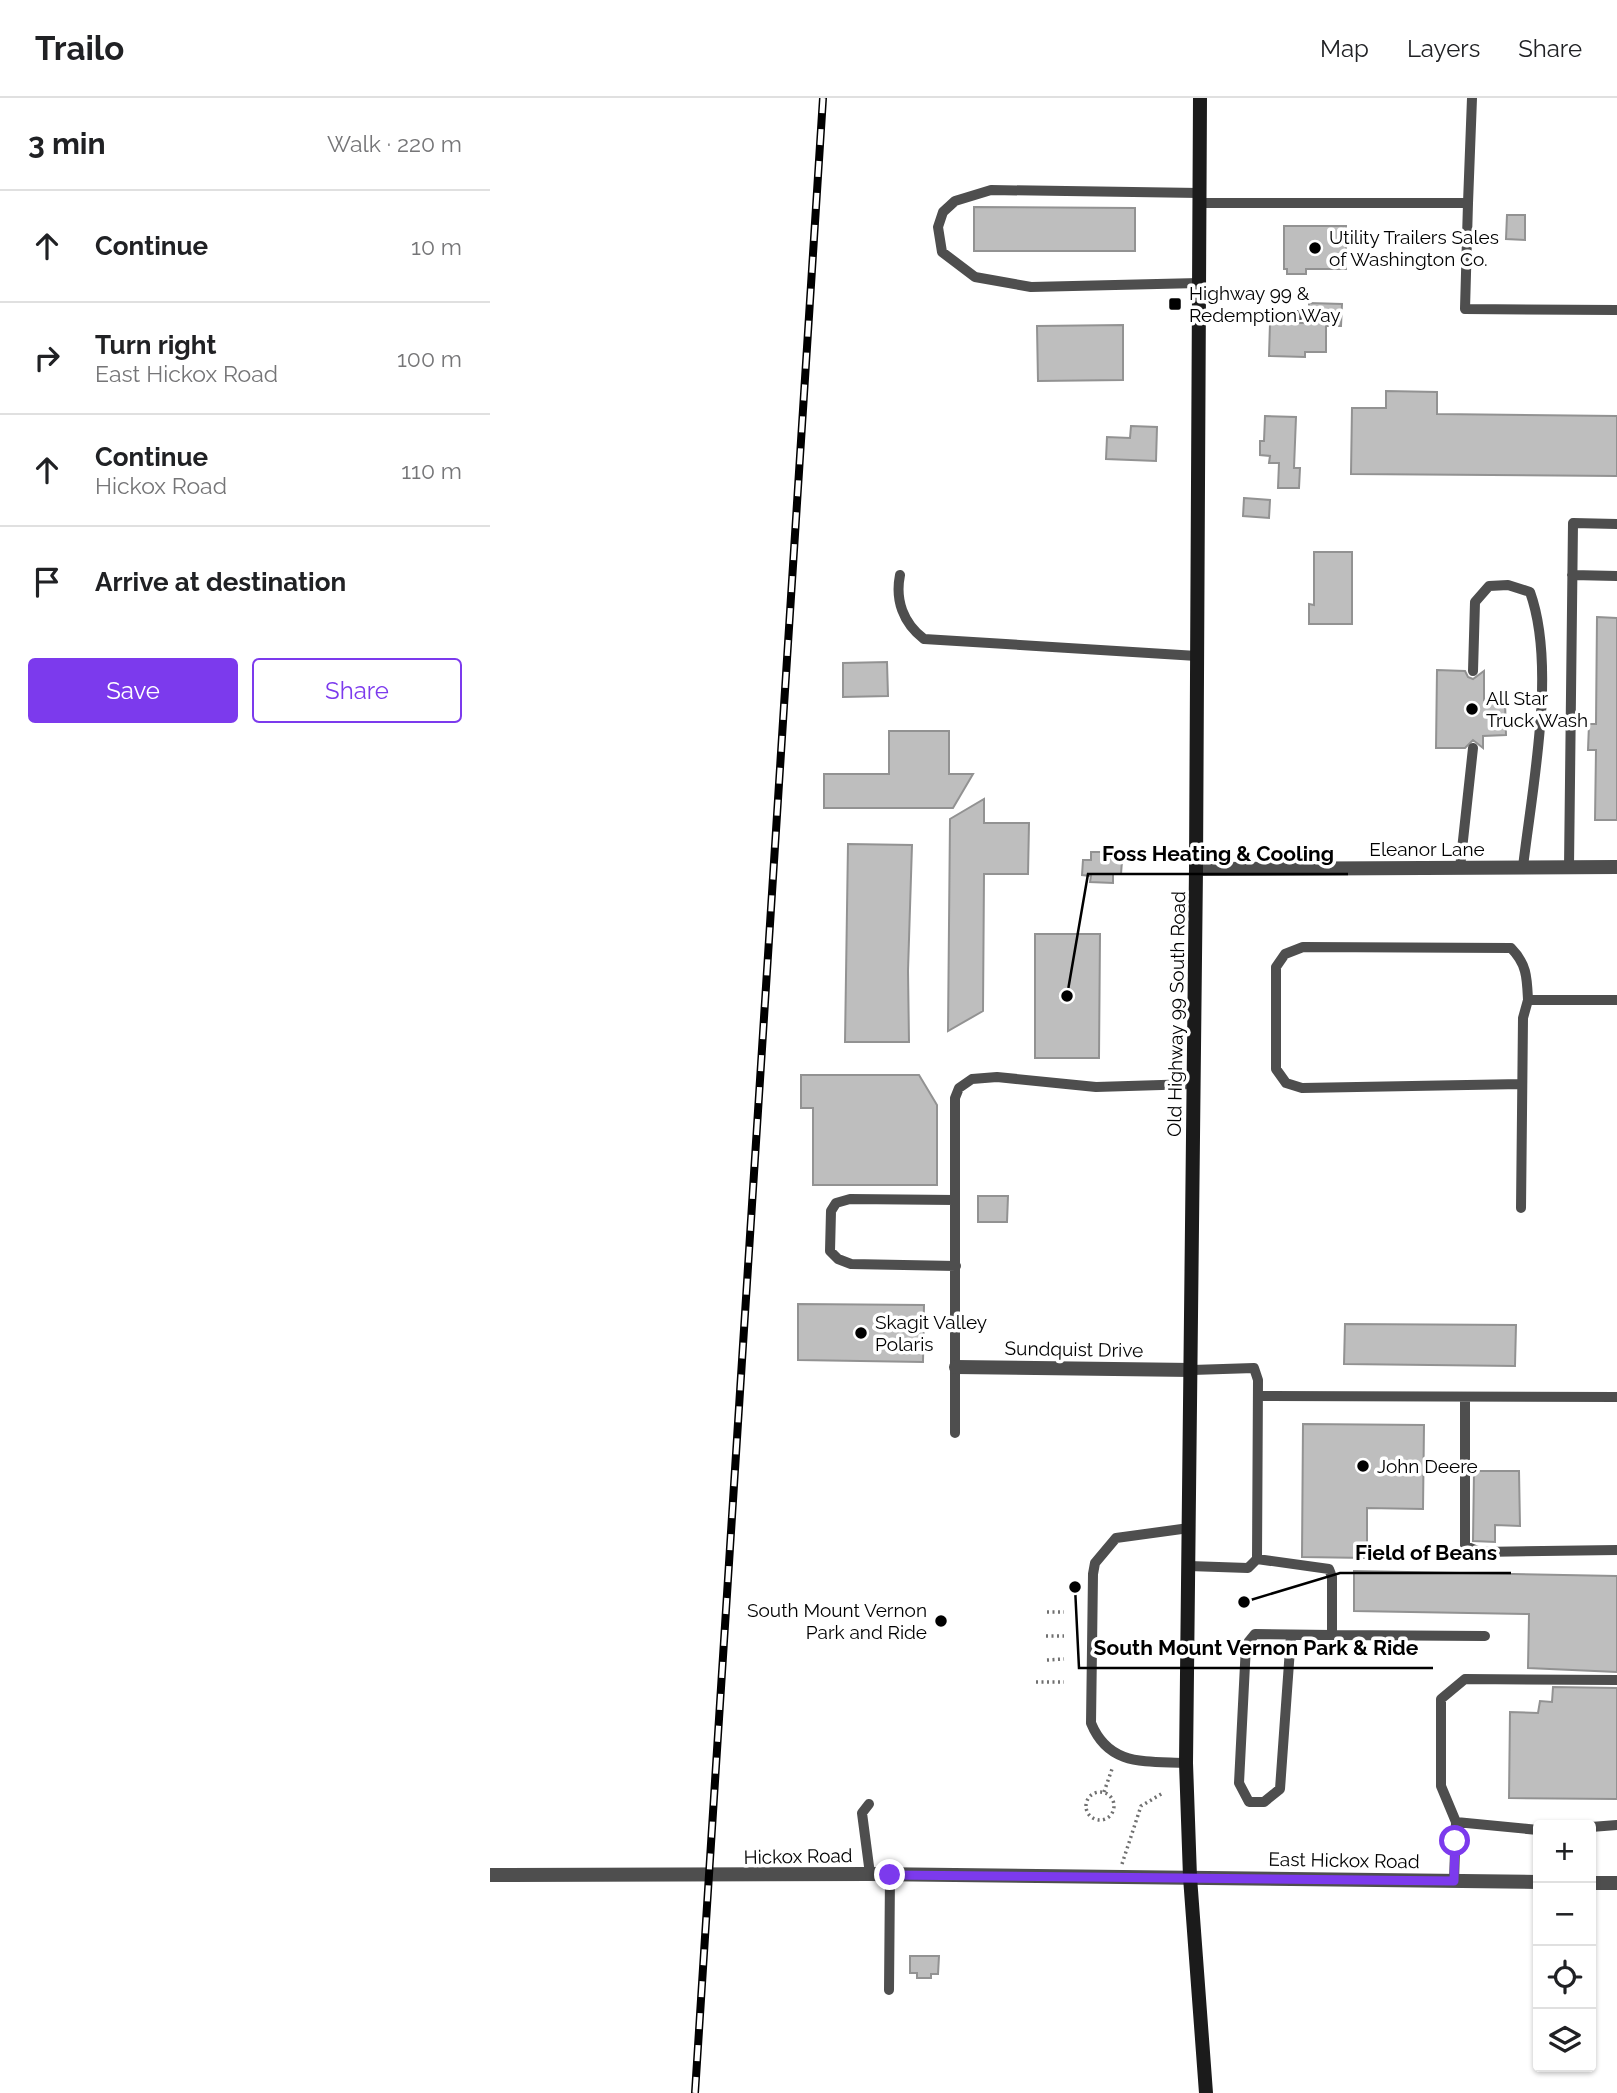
<!DOCTYPE html>
<meta charset="utf-8">
<style>
:root{--surface:#fff;--page:#f6f6f6;--text:#202124;--muted:#757577;--line:#e0e0e0;--accent:#7c3aed}
body{margin:0;font-family:Raleway,sans-serif;background:var(--page);color:var(--text)}
.controls{position:absolute;right:21px;bottom:21px;display:grid;overflow:hidden;border-radius:7px;box-shadow:0 2px 5px #0004}
.controls button{width:63px;height:63px;display:grid;place-items:center;padding:0;border:0;border-bottom:2px solid var(--line);background:var(--surface);color:var(--text);font:35px sans-serif}
.stop{position:absolute;width:21px;height:21px;margin:-16px;border:5px solid #7c3aed;border-radius:50%;background:#fff}
.stop.end{background:#7c3aed;border-color:#fff;box-shadow:0 2px 7px #0008}
.list{margin:0;padding:0;list-style:none}
h2{display:flex;justify-content:space-between;align-items:center;height:91px;margin:0;padding:0 28px;font-size:30px}
h2 small{font-size:23px;font-weight:400;color:var(--muted)}
.list li{display:grid;grid-template-columns:46px 1fr auto;gap:21px;align-items:center;box-sizing:border-box;height:112px;padding:0 28px;border-top:2px solid var(--line)}
.list b{display:block;font-size:26px;white-space:nowrap}
.list p{margin:0;font-size:23px;white-space:nowrap;color:var(--muted)}
.list em{font-size:23px;font-style:normal;color:var(--muted)}
.actions{display:flex;gap:14px;padding:21px 28px}
.actions a{flex:1;padding:16px 0;border:2px solid var(--accent);border-radius:7px;text-align:center;font-size:24px;color:var(--accent)}
.actions .main{background:var(--accent);color:#fff}
.icon{flex:none;width:38px;height:38px;fill:none;stroke:currentColor;stroke-width:2;stroke-linecap:round;stroke-linejoin:round}
.map{position:relative;flex:none;width:1127px;height:1995px;overflow:hidden}
header{display:flex;align-items:center;gap:42px;box-sizing:border-box;height:98px;padding:0 35px;background:var(--surface);border-bottom:2px solid var(--line)}
header strong{font-size:33px}
nav{display:flex;gap:38px;margin-inline-start:auto;font-size:24px}
main{display:flex}
aside{flex:1;background:var(--surface)}
.map>svg:first-child{display:block}
.building{fill:#bebebe;stroke:#929292;stroke-width:2}
.lines{fill:none;stroke-linecap:round;stroke-linejoin:round}
.path{stroke:#707070;stroke-width:3.5;stroke-dasharray:2 3.5;stroke-linecap:butt}
.lane{stroke:#4e4e4e;stroke-width:10}
.street{stroke:#4e4e4e;stroke-width:14}
.secondary{stroke:#1b1b1b;stroke-width:14}
.rail-casing{stroke:#000;stroke-width:8}
.rail{stroke:#fff;stroke-width:5;stroke-dasharray:16;stroke-linecap:butt}
.route{stroke:#7c3aed;stroke-width:9}
.poi-dot{fill:#000;stroke:#fff;stroke-width:2.5}
.labels{text-anchor:middle;stroke-width:7;stroke-linejoin:round;paint-order:stroke}
.poi-label{font-size:19px;fill:#000;stroke:#fff;text-anchor:start}
.street-label{font-size:19px;fill:#000;stroke:#fff}
.leader{fill:none;stroke:#000;stroke-width:2.5}
.callout-dot{fill:#000;stroke:#fff;stroke-width:2.5}
.callout-label{font-size:21px;text-anchor:middle;font-weight:bold;fill:#000;stroke:#fff;stroke-width:7;stroke-linejoin:round;paint-order:stroke}
</style>
<header>
<strong>Trailo</strong>
<nav><a>Map</a><a>Layers</a><a>Share</a></nav>
</header>
<main>
<aside>
<h2>3 min<small>Walk · 220 m</small></h2>
<ul class="list">
<li><svg class="icon" aria-label="ahead" viewBox="0 0 24 24"><path d="M12 20V5M6 11l6-6 6 6"/></svg><div><b>Continue</b></div><em>10 m</em></li>
<li><svg class="icon" aria-label="right" viewBox="0 0 24 24"><path d="M7 20v-9h11M14 6l5 5-5 5"/></svg><div><b>Turn right</b><p>East Hickox Road</p></div><em>100 m</em></li>
<li><svg class="icon" aria-label="ahead" viewBox="0 0 24 24"><path d="M12 20V5M6 11l6-6 6 6"/></svg><div><b>Continue</b><p>Hickox Road</p></div><em>110 m</em></li>
<li><svg class="icon" aria-label="arrive" viewBox="0 0 24 24"><path d="M6 21V4h12l-3 4 3 4H6"/></svg><div><b>Arrive at destination</b></div></li>
</ul>
<div class="actions"><a class="main">Save</a><a>Share</a></div>
</aside>
<div class="map">
<svg width="1127" height="1995" viewBox="0 0 1127 1995">
<rect width="100%" height="100%" fill="#fff"/>
<path class="building" d="M484,109l161,1v43h-161z
M1017,117h18v25l-19,-1z
M794,128h62v43h-40v5h-19v-5h-3z
M819,205l33,1 -1,22h-15v26h-21v5l-36,-1 1,-33h39z
M633,227v55l-85,1 -1,-55z
M896,293l51,1v22l180,2v60l-266,-2 1,-66h34z
M775,318l31,1 -2,51h6l-1,20h-21l1,-25h-10l1,-7 -10,-1v-14h4z
M641,328l26,1 -1,34 -50,-2 1,-22 23,1z
M754,400l26,2 -1,18 -26,-2z
M824,454h38v72h-43v-20l5,1z
M1107,519l20,1v202h-22l1,-70h-8l1,-26h7z
M397,564l1,34 -45,1v-34z
M947,572l28,1 3,6 5,2 11,-8v29h21l1,35 -23,1v12l-10,-8 -8,8h-29z
M399,633h60v43h24l-20,34h-129v-34h65z
M494,701v24h45l-1,51h-44l-1,137 -35,20 2,-212z
M358,746l64,1 -4,126 1,71h-64z
M601,754h23v8l8,1 -1,13h-8v9l-23,-1 1,-6 -9,-1 1,-15h8z
M545,836h65l-1,124h-64z
M311,977h118l18,30v80h-124v-77h-12z
M488,1098h30l-1,26h-29z
M308,1206l126,1 -1,57 -125,-2z
M855,1226l171,1 -1,41 -171,-2z
M813,1326l121,1 -1,84 -56,-1v50l-65,-1z
M984,1373h45l1,55 -25,-1v17l-22,-1z
M864,1473l263,5v96l-89,-4 1,-54 -175,-3z
M1063,1589l64,1v111l-108,-1 1,-86 28,1 2,-12 12,1z
M420,1858h29l-1,18h-7v4h-14v-5h-7z"/>
<g class="lines">
<path class="path" d="M557,1514h17
M556,1538h18
M557,1562l17,-1
M546,1584h28
M596 1708a14 14 0 1 1 28 0a14 14 0 1 1-28 0Z
M614,1694l8,-23
M632,1766l19,-58 22,-13"/>
<path class="lane" d="M710,105h268l4,-105
M978,105l-3,106 152,1
M709,185l-168,4 -56,-10 -33,-25 -4,-25 5,-15 12,-11 36,-11 209,3
M709,218l101,-1
M410,477c-5,25 3,48 24,64l273,17
M1082,477l45,1
M983,573l2,-69 14,-16 19,-1 22,7c27,75 2,196 -7,275
M1079,769l4,-344 44,1
M970,770l13,-120
M1032,986l-220,4 -16,-5 -10,-14v-102l9,-13 18,-7 208,1c16,16 16,30 17,52
M465,1102l-105,-1 -14,4 -5,8 -1,40 8,8 13,5 105,2
M1031,1110l2,-190 5,-18h89
M768,1298l359,1
M975,1299v149l15,6 137,-2
M465,1335v-335l4,-10 13,-9 25,-2 99,10 98,-3
M767,1461l72,10 3,8v58l153,1
M699,1468l59,2 9,-9 1,-179 -4,-12 -62,2
M801,1537l-11,154 -16,13h-15l-10,-19 7,-138 9,-11 77,1
M696,1665c-40,-2 -77,4 -95,-40l2,-149 2,-11 21,-25 73,-10
M379,1706l-7,9 8,61
M966,1724l82,8
M1101,1729l26,-2
M964,1783l2,-59 -15,-36v-87l24,-20 152,1
M399,1892l1,-115"/>
<path class="street" d="M706,771l421,-2
M466,1269l236,3
M0,1777l380,-1 668,8
M1101,1785h26"/>
<path class="secondary" d="M710,0l-4,771 -10,894 4,114 16,216"/>
<defs>
<path id="rail" d="M205,1995l128,-1995"/>
</defs>
<use href="#rail" class="rail-casing"/>
<use href="#rail" class="rail"/>
</g>
<g class="lines">
<path class="route" d="M400,1777l564,6 1,-40"/>
</g>
<g class="poi-dot">
<circle cx="825" cy="150" r="7"/>
<rect x="678" y="199" width="14" height="14" rx="3.5"/>
<circle cx="982" cy="611" r="7"/>
<circle cx="371" cy="1235" r="7"/>
<circle cx="873" cy="1368" r="7"/>
<circle cx="451" cy="1523" r="7"/>
</g>
<g class="labels">
<g class="poi-label">
<text x="839" y="146">Utility Trailers Sales<tspan x="839" dy="22">of Washington Co.</tspan></text>
<text x="699" y="202">Highway 99 &amp;<tspan x="699" dy="22">Redemption Way</tspan></text>
<text x="996" y="607">All Star<tspan x="996" dy="22">Truck Wash</tspan></text>
<text x="385" y="1231">Skagit Valley<tspan x="385" dy="22">Polaris</tspan></text>
<text x="887" y="1375">John Deere</text>
<text x="437" y="1519" text-anchor="end">South Mount Vernon<tspan x="437" dy="22">Park and Ride</tspan></text>
</g>
<g class="street-label">
<text x="937" y="758">Eleanor Lane</text>
<text transform="translate(686 916) rotate(-89)" y="7">Old Highway 99 South Road</text>
<text transform="translate(584 1251) rotate(1)" y="7">Sundquist Drive</text>
<text transform="translate(308 1758) rotate(-1)" y="7">Hickox Road</text>
<text transform="translate(854 1762) rotate(1)" y="7">East Hickox Road</text>
</g>
</g>
<path class="leader" d="M577 898L598 776H858M754 1504L850 1475H1021M585 1489L589 1570H943"/>
<g class="callout-dot">
<circle cx="577" cy="898" r="7"/>
<circle cx="754" cy="1504" r="7"/>
<circle cx="585" cy="1489" r="7"/>
</g>
<g class="callout-label">
<text x="728" y="763">Foss Heating &amp; Cooling</text>
<text x="936" y="1462">Field of Beans</text>
<text x="766" y="1557">South Mount Vernon Park &amp; Ride</text>
</g>
</svg>
<div class="controls">
<button>+</button>
<button>−</button>
<button><svg class="icon" aria-label="locate" viewBox="0 0 24 24"><circle cx="12" cy="12" r="6"/><path d="M12 2v4M12 18v4M2 12h4M18 12h4"/></svg></button>
<button><svg class="icon" aria-label="layers" viewBox="0 0 24 24"><path d="M12 4l9 5-9 5-9-5zM3 14l9 5 9-5"/></svg></button>
</div>
<div class="stop" style="left:965px;top:1743px"></div>
<div class="stop end" style="left:400px;top:1777px"></div>
</div>
</main>
